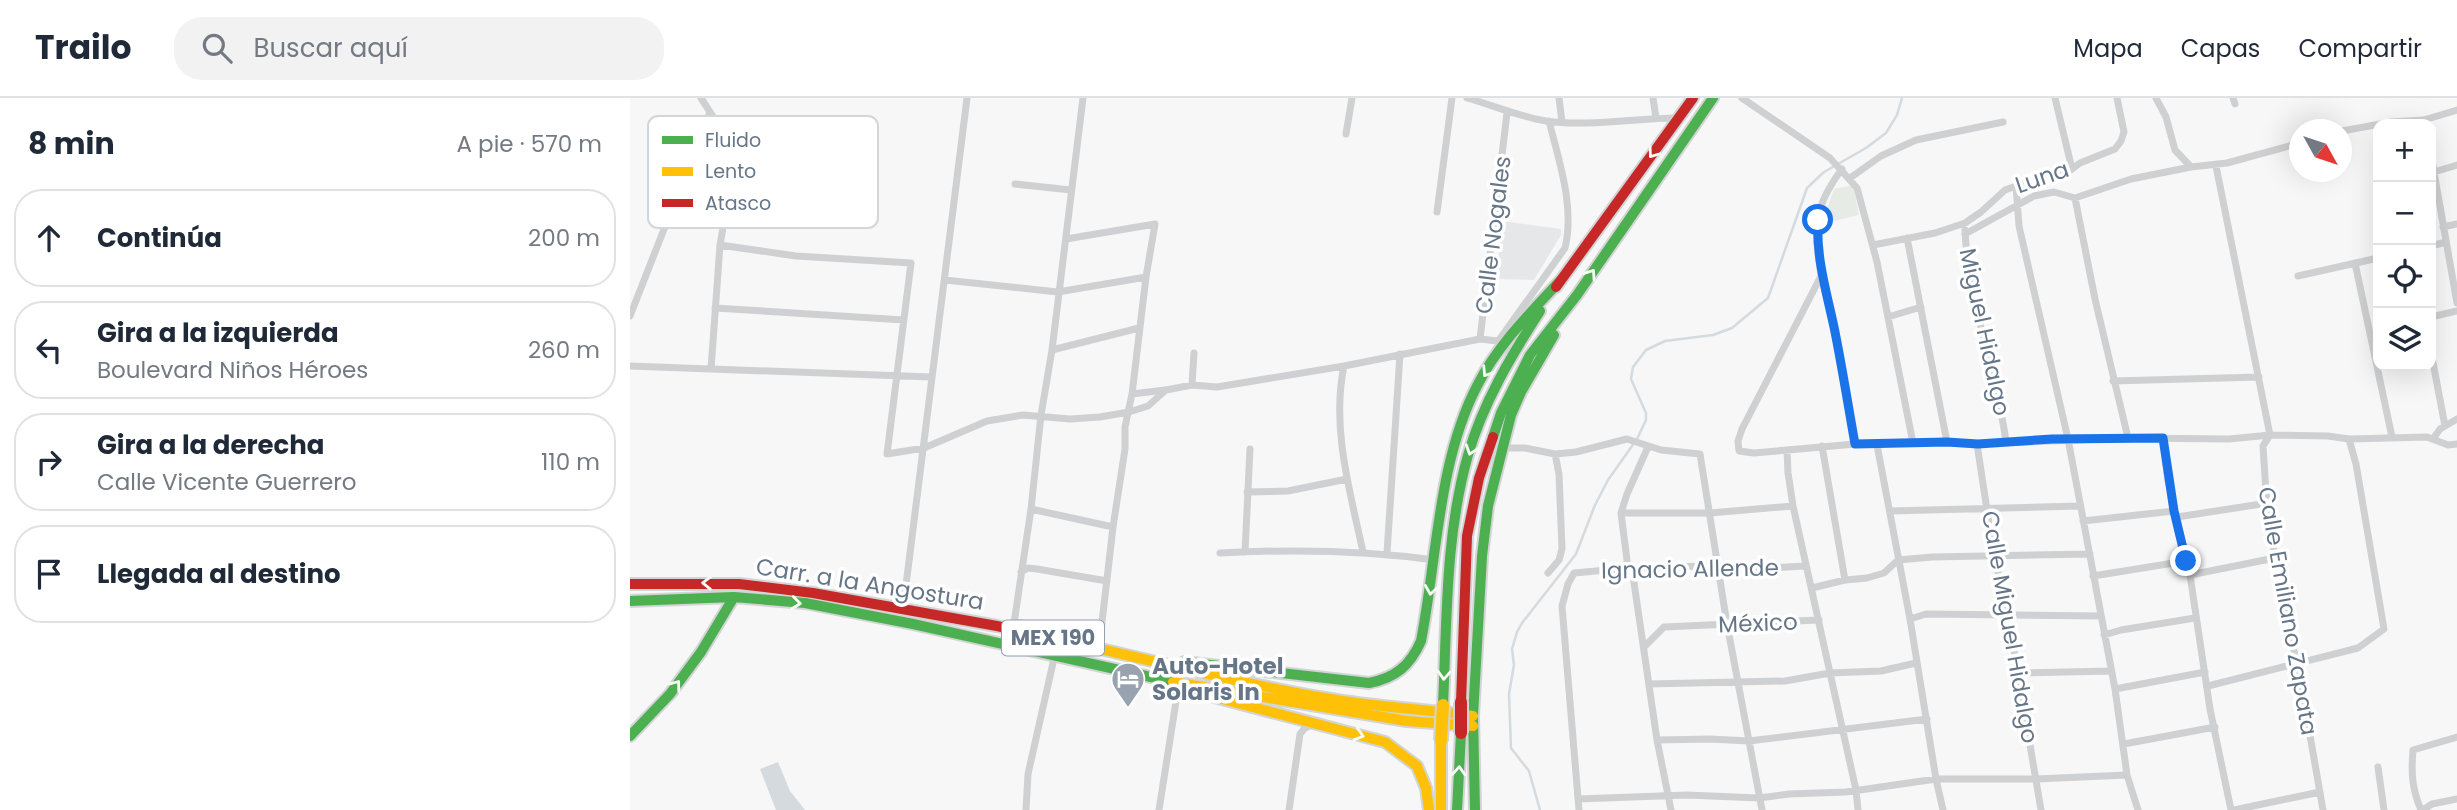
<!DOCTYPE html>
<html lang="es">
<meta charset="utf-8">
<style>
:root{--surface:#fff;--page:#f2f2f3;--text:#1f2937;--muted:#747a83;--line:#e0e1e3}
body{margin:0;font-family:Poppins,sans-serif;background:var(--page);color:var(--text)}
.controls{position:absolute;right:21px;top:21px;display:grid;overflow:hidden;border-radius:14px;box-shadow:0 7px 28px #0002}
.controls button{width:63px;height:63px;display:grid;place-items:center;padding:0;border:0;border-bottom:2px solid var(--line);background:var(--surface);color:var(--text);font:35px sans-serif}
.compass{position:absolute;left:1659px;top:21px;width:63px;height:63px;border-radius:50%;background:var(--surface);box-shadow:0 7px 28px #0002;rotate:130deg}
.stop{position:absolute;width:21px;height:21px;margin:-16px;border:5px solid #1a73e8;border-radius:50%;background:#fff}
.stop.end{background:#1a73e8;border-color:#fff;box-shadow:0 2px 7px #0008}
.list{margin:0;padding:0;list-style:none}
h2{display:flex;justify-content:space-between;align-items:center;height:91px;margin:0;padding:0 28px;font-size:30px}
h2 small{font-size:23px;font-weight:400;color:var(--muted)}
.list li{display:grid;grid-template-columns:46px 1fr auto;gap:21px;align-items:center;box-sizing:border-box;height:98px;margin:0 14px 14px;padding:0 14px;border:2px solid var(--line);border-radius:28px}
.list b{display:block;font-size:26px;white-space:nowrap}
.list p{margin:0;font-size:23px;white-space:nowrap;color:var(--muted)}
.list em{font-size:23px;font-style:normal;color:var(--muted)}
.icon{flex:none;width:38px;height:38px;fill:none;stroke:currentColor;stroke-width:2;stroke-linecap:round;stroke-linejoin:round}
.map{position:relative;flex:none;width:1827px;height:712px;overflow:hidden}
header{display:flex;align-items:center;gap:42px;box-sizing:border-box;height:98px;padding:0 35px;background:var(--surface);border-bottom:2px solid var(--line)}
header strong{font-size:33px}
nav{display:flex;gap:38px;margin-inline-start:auto;font-size:24px}
.search{width:490px;height:63px;background:var(--page);display:flex;align-items:center;gap:18px;box-sizing:border-box;padding:0 24px;border-radius:28px;color:var(--muted);font-size:26px}
main{display:flex}
aside{flex:1;background:var(--surface)}
.map>svg:first-child{display:block}
.built{fill:#e6e7e8}
.green{fill:#e6ebe5}
.water{fill:#d4dade}
.lines{fill:none;stroke-linecap:round;stroke-linejoin:round}
.stream{stroke:#d4dade;stroke-width:2.5}
.fast-casing{stroke:#d2d4d6;stroke-width:14}
.slow-casing{stroke:#d2d4d6;stroke-width:14}
.jam-casing{stroke:#d2d4d6;stroke-width:14}
.street{stroke:#cfd0d2;stroke-width:7}
.fast{stroke:#4caf50;stroke-width:10}
.slow{stroke:#ffc107;stroke-width:10}
.jam{stroke:#c62828;stroke-width:10}
.slow-bridge-casing{stroke:#d2d3d5;stroke-width:16;stroke-linecap:butt}
.jam-bridge-casing{stroke:#d2d3d5;stroke-width:16;stroke-linecap:butt}
.slow-bridge{stroke:#ffc107;stroke-width:12}
.jam-bridge{stroke:#c62828;stroke-width:12}
.oneway{stroke:#f6fbf6}
.route{stroke:#1a73e8;stroke-width:9}
.labels{text-anchor:middle;stroke-width:7;stroke-linejoin:round;paint-order:stroke}
.shield{fill:#fff;stroke:#949fac;stroke-width:2}
.shield-label{font-size:21px;font-weight:bold;fill:#667688}
.street-label{font-size:23px;fill:#667688;stroke:#fff}
.poi-label{font-size:23px;font-weight:bold;fill:#667688;stroke:#fff;text-anchor:start}
.key{fill:#fff;stroke:#d1d6db;stroke-width:2}
.key-label{font-size:19px;fill:#667688}
</style>
<header>
<strong>Trailo</strong>
<div class="search"><svg class="icon" aria-label="search" viewBox="0 0 24 24"><circle cx="10" cy="10" r="6"/><path d="M15 15l6 6"/></svg>Buscar aquí</div>
<nav><a>Mapa</a><a>Capas</a><a>Compartir</a></nav>
</header>
<main>
<aside>
<h2>8 min<small>A pie · 570 m</small></h2>
<ul class="list">
<li><svg class="icon" aria-label="ahead" viewBox="0 0 24 24"><path d="M12 20V5M6 11l6-6 6 6"/></svg><div><b>Continúa</b></div><em>200 m</em></li>
<li><svg class="icon" aria-label="left" viewBox="0 0 24 24"><path d="M17 20v-9H6M10 6l-5 5 5 5"/></svg><div><b>Gira a la izquierda</b><p>Boulevard Niños Héroes</p></div><em>260 m</em></li>
<li><svg class="icon" aria-label="right" viewBox="0 0 24 24"><path d="M7 20v-9h11M14 6l5 5-5 5"/></svg><div><b>Gira a la derecha</b><p>Calle Vicente Guerrero</p></div><em>110 m</em></li>
<li><svg class="icon" aria-label="arrive" viewBox="0 0 24 24"><path d="M6 21V4h12l-3 4 3 4H6"/></svg><div><b>Llegada al destino</b></div></li>
</ul>
</aside>
<div class="map">
<svg width="1827" height="712" viewBox="0 0 1827 712">
<rect width="100%" height="100%" fill="#f7f7f7"/>
<path class="built" d="M871,123l60,8v6l-27,45 -37,-1z"/>
<path class="green" d="M1223,87l6,30 -37,9 12,-35z"/>
<path class="water" d="M148,664l12,29 15,19h-29l-16,-41z"/>
<g class="lines">
<path class="stream" d="M910,712l-11,-39 -18,-23 -2,-54 5,-29 -2,-16 5,-17 5,-9 54,-69 19,-49 13,-25 29,-41 9,-19v-7l-15,-34 2,-12 13,-17 19,-9 48,-6 19,-7 36,-30 39,-110 17,-16 42,-24 20,-15 11,-18 5,-17"/>
<defs>
<path id="fast" d="M863,339l8,-24 29,-58 47,-60 136,-197
M0,503l104,-4 71,6 108,21 260,58
M554,564l185,21c26,-5 41,-17 52,-42 16,-82 17,-180 56,-255 20,-40 53,-73 83,-105
M813,607c4,-84 2,-169 25,-250 15,-52 43,-99 72,-144
M0,638l40,-42 31,-42 33,-55
M827,712l4,-77
M845,712l-2,-94 9,-160 6,-50 23,-91 10,-23 33,-57"/>
<path id="slow" d="M461,549c77,17 155,38 234,51 49,9 98,11 148,18
M543,584l234,39 66,5
M562,593l193,51 32,24 9,22 3,22
M811,643v69"/>
<path id="jam" d="M926,189l137,-189
M0,486h109l74,9 184,33 94,21
M831,604l6,-166 12,-58 14,-41"/>
</defs>
<use href="#fast" class="fast-casing"/>
<use href="#slow" class="slow-casing"/>
<use href="#jam" class="jam-casing"/>
<path class="street" d="M71,0l27,42v59l-8,46 -9,124
M837,0c28,8 50,18 79,23 43,6 89,-3 132,-3
M929,0l3,24
M1023,0l3,20
M1112,0l88,60 27,30 20,74 36,181
M1425,0l17,71
M1526,0l10,19 9,33 16,17
M1603,0l2,6
M1712,33l49,-9 33,-2 33,-10
M716,36l6,-36
M1801,57l26,148
M1586,68l54,269 -7,11 3,47 11,79 23,106 23,132
M1804,74l23,-7
M1220,80l31,-22 35,-16 87,-18
M385,86l56,6
M1386,88l3,40 49,213 47,250 12,86 11,35
M1445,100l20,101 33,139
M807,114l15,-114
M1813,129l14,-3
M1335,132c3,72 32,141 41,212
M1335,136l69,-38 20,-4 21,6 56,-19 60,-12 36,-4 73,-20
M1277,140l40,204
M436,141l89,-15 -9,53 -14,117 -7,33v22l-12,78 -14,121
M90,147l76,11 115,7 -24,191 37,-6 63,-27 36,-6 47,4 30,-2 29,-5 19,-6 18,-16 26,-5 25,2 127,-21 136,-27 26,3
M1243,147l62,-12 30,-10 16,-11 24,-22 30,-11 29,-4 16,-12 35,-14 6,-8 3,-9 -7,-34
M1801,148l15,-4
M1725,165l37,174
M1191,178c-7,-48 -9,-67 21,-107
M1668,178l80,-18
M315,182l113,12 88,-15
M85,210l189,12
M0,218l80,-204
M1258,219l33,-10
M1801,219l26,-6
M850,241l27,-226
M869,242l66,-92c10,-41 -6,-87 -16,-127
M422,252l87,-22
M1801,254l14,74
M0,268l301,11
M714,268c-13,61 6,125 19,186
M1483,283l146,-4
M562,287l2,-32
M502,296l33,-4
M1533,340l5,43 22,94 20,134 21,101
M1803,341l7,-10 17,-10
M1225,346l-21,-116 -13,-52 -79,153 -4,12 1,10 15,2 101,-9 92,-2 30,2 151,-6 101,1 41,-4 58,1 21,3 78,-2 21,8 9,-1
M1347,346l17,112 14,59 33,195
M1247,347l33,174 26,160 7,31
M1192,348l23,134
M1018,349l-21,47 -6,19h89l83,-7
M871,350h24l30,6 21,-2 51,-13 34,11 39,4 27,170 35,186
M1157,352l1,23 5,33 63,284 2,20
M617,394l41,-1 59,-12
M401,411l82,18
M1260,413l190,-5
M991,415l7,55
M1547,419l91,-14
M1453,423l91,-10
M615,454l5,-103
M590,455c73,-4 143,-3 215,7
M757,455l13,-199
M1002,471l25,171 14,70
M391,474l7,-4 9,1 70,12
M918,475l11,-13 3,-11 -3,-75 -4,-20
M1560,477l85,-17
M1463,478l93,-15
M1182,490l33,-8 22,-2 17,-5 14,-13 34,-3 158,-3
M273,511l64,-511
M1280,521l16,-5 175,2
M384,523l85,20
M383,532l18,-121 10,-94 11,-65 31,-252
M1474,537l17,-5 74,-12
M1014,549l20,-20 155,-7
M1387,575l94,-2
M1019,586l136,-3 45,-8 51,-2 35,-8
M1578,588l150,-38 26,-19 -28,-165 -7,-25
M1485,591l90,-17
M1027,642l53,-1 39,2 178,-22
M1494,646l91,-17
M1748,669l6,43
M948,701l109,-4 72,3 30,-4 57,-2 90,-13h100l91,-4
M396,712l2,-36 27,-120
M529,712l18,-115 -3,-13
M659,712l11,-76 5,-6 8,-4
M949,712l-17,-204 6,-22 6,-11 54,-5 79,-2 12,5 86,-5
M1604,712l86,-18
M1791,712c-9,-21 -10,-37 -8,-60l44,-13
M1793,712l9,-6 25,-5"/>
<use href="#fast" class="fast"/>
<use href="#slow" class="slow"/>
<use href="#jam" class="jam"/>
<defs>
<path id="slow-bridge" d="M811,643l2,-36"/>
<path id="jam-bridge" d="M831,604v31"/>
</defs>
<use href="#slow-bridge" class="slow-bridge-casing"/>
<use href="#jam-bridge" class="jam-bridge-casing"/>
<use href="#slow-bridge" class="slow-bridge"/>
<use href="#jam-bridge" class="jam-bridge"/>
</g>
<defs><path id="oneway-chevron" d="M-2-3.5L2.5 0L-2 3.5" fill="none" stroke-width="1.6" stroke-linecap="round" stroke-linejoin="round" transform="scale(1.75)"/></defs>
<g class="oneway">
<use href="#oneway-chevron" transform="translate(1023 55) rotate(126)"/>
<use href="#oneway-chevron" transform="translate(961 176) rotate(-56)"/>
<use href="#oneway-chevron" transform="translate(857 274) rotate(123)"/>
<use href="#oneway-chevron" transform="translate(841 352) rotate(108)"/>
<use href="#oneway-chevron" transform="translate(77 485) rotate(-179)"/>
<use href="#oneway-chevron" transform="translate(801 492) rotate(99)"/>
<use href="#oneway-chevron" transform="translate(166 505) rotate(6)"/>
<use href="#oneway-chevron" transform="translate(814 577) rotate(93)"/>
<use href="#oneway-chevron" transform="translate(46 587) rotate(-53)"/>
<use href="#oneway-chevron" transform="translate(729 637) rotate(17)"/>
<use href="#oneway-chevron" transform="translate(829 673) rotate(-87)"/>
</g>
<g class="lines">
<path class="route" d="M1188,122c-2,37 8,70 16,107 8,39 14,78 21,117l92,-2 31,2 74,-5 111,-1 11,73 12,50"/>
</g>
<defs>
<symbol id="hotel-pin" viewBox="-11 -11 22 30"><path d="M0 17L-7.5 6A9.5 9.5 0 1 1 7.5 6Z" fill="#99a3af" stroke="#fff"/><path d="M-6-4.5h1.5V1H6V5H4.5V3h-9V5H-6ZM-4 0a1.8 1.8 0 1 1 3.6 0ZM.5 0V-2.5h3Q6-2.5 6 0Z" fill="#fff"/></symbol>
</defs>
<g fill-rule="evenodd">
<use href="#hotel-pin" x="479" y="562" width="38" height="52"/>
</g>
<g class="labels">
<rect class="shield" x="372" y="522.5" width="102" height="35" rx="5"/>
<g class="shield-label">
<text x="423" y="547">MEX 190</text>
</g>
<g class="street-label">
<text transform="translate(1412 79) rotate(-19)" y="8">Luna</text>
<text transform="translate(863 137) rotate(-83)" y="8">Calle Nogales</text>
<text transform="translate(1355 234) rotate(78)" y="8">Miguel Hidalgo</text>
<text transform="translate(1060 471) rotate(-1)" y="8">Ignacio Allende</text>
<text transform="translate(240 486) rotate(9)" y="8">Carr. a la Angostura</text>
<text transform="translate(1658 513) rotate(80)" y="8">Calle Emiliano Zapata</text>
<text transform="translate(1128 525) rotate(-2)" y="8">México</text>
<text transform="translate(1380 529) rotate(80)" y="8">Calle Miguel Hidalgo</text>
</g>
<g class="poi-label">
<text x="522" y="576">Auto-Hotel<tspan x="522" dy="26">Solaris In</tspan></text>
</g>
</g>
<rect x="18" y="18" width="230" height="112" rx="10" class="key"/>
<rect x="32" y="38" width="31" height="8" fill="#4caf50"/>
<rect x="32" y="69" width="31" height="9" fill="#ffc107"/>
<rect x="32" y="101" width="31" height="8" fill="#c62828"/>
<g class="key-label">
<text x="75" y="49">Fluido</text>
<text x="75" y="80">Lento</text>
<text x="75" y="112">Atasco</text>
</g>
</svg>
<div class="controls">
<button>+</button>
<button>−</button>
<button><svg class="icon" aria-label="locate" viewBox="0 0 24 24"><circle cx="12" cy="12" r="6"/><path d="M12 2v4M12 18v4M2 12h4M18 12h4"/></svg></button>
<button><svg class="icon" aria-label="layers" viewBox="0 0 24 24"><path d="M12 4l9 5-9 5-9-5zM3 14l9 5 9-5"/></svg></button>
</div>
<svg class="compass" viewBox="-18 -18 36 36"><path d="M0-13l5 13h-10z" fill="#e53935"/><path d="M0 13l5-13h-10z" fill="#747a83"/></svg>
<div class="stop" style="left:1188px;top:122px"></div>
<div class="stop end" style="left:1556px;top:463px"></div>
</div>
</main>
